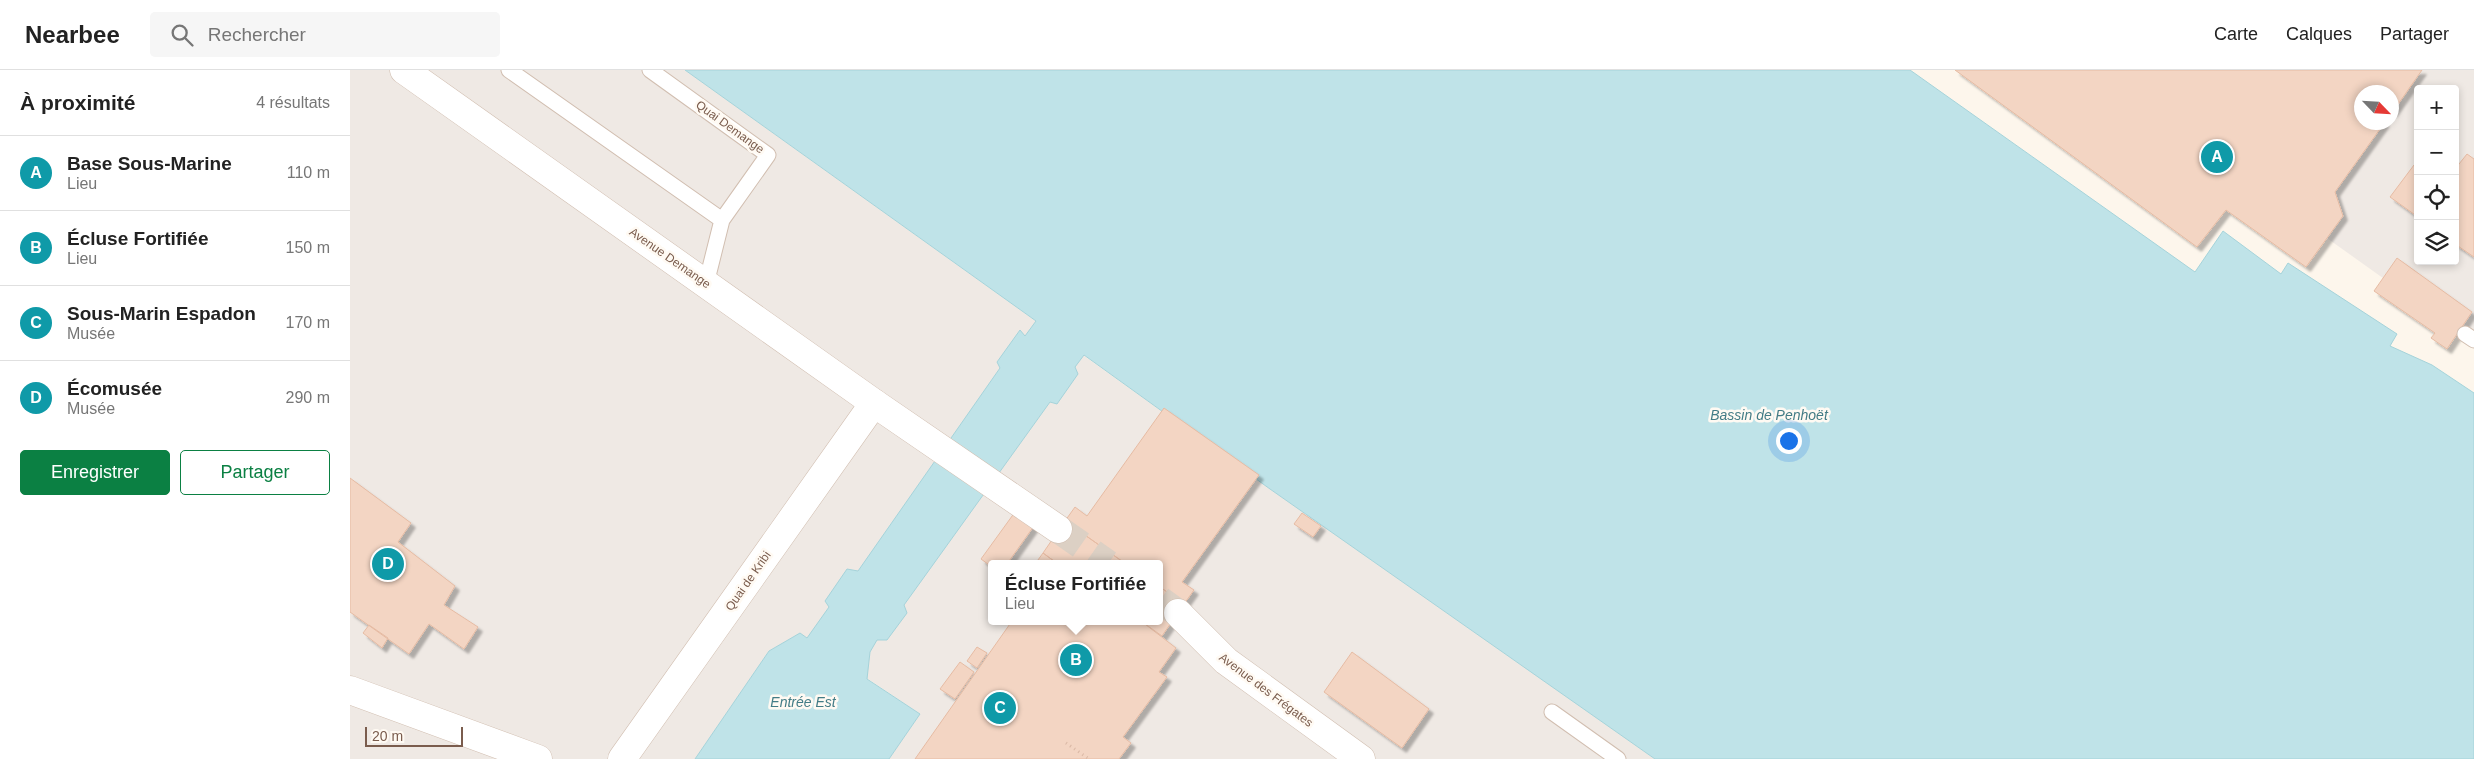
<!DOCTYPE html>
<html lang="fr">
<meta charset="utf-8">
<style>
:root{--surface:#fff;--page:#f6f6f6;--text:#222;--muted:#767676;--line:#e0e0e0;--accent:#0b8043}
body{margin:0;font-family:Arial,sans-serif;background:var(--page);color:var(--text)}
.controls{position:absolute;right:15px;top:15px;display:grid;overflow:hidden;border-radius:5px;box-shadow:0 2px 8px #0003}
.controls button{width:45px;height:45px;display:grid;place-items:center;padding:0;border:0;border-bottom:1px solid var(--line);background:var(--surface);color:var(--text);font:25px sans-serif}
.compass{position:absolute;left:2004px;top:15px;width:45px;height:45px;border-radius:50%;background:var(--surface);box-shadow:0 2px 8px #0003;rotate:115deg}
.scale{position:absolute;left:15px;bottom:12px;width:98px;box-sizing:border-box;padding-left:5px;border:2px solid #7a5c4d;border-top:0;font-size:14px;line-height:18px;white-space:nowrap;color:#7a5c4d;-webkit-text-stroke:4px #fffaf3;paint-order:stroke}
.you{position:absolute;left:1438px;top:370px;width:18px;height:18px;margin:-12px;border:4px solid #fff;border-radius:50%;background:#1a73e8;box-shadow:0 0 0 8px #1a73e833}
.badge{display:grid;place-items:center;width:32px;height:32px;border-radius:50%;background:var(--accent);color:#fff;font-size:16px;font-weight:700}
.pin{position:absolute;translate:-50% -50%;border:2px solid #fff;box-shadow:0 1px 5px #0006}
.popup{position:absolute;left:638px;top:490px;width:175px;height:65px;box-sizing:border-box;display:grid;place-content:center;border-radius:5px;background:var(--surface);filter:drop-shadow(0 1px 4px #0005);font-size:16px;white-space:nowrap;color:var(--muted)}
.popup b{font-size:19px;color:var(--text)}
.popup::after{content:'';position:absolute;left:50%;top:100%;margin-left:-10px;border:10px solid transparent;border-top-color:var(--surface)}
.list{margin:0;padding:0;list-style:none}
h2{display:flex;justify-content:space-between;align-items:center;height:65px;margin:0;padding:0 20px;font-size:21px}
h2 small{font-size:16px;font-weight:400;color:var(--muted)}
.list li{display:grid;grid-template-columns:32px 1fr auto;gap:15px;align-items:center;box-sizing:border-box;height:75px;padding:0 20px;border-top:1px solid var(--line)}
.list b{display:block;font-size:19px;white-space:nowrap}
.list p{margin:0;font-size:16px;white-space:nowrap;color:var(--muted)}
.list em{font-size:16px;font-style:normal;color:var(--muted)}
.actions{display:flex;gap:10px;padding:15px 20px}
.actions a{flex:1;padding:11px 0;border:1px solid var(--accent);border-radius:5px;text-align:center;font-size:18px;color:var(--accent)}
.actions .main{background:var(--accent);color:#fff}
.icon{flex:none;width:28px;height:28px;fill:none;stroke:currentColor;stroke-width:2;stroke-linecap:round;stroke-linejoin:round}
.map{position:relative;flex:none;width:2124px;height:689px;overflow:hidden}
header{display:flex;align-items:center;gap:30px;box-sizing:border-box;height:70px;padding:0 25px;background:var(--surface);border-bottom:1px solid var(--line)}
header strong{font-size:24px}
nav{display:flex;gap:28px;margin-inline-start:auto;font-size:18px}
.search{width:350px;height:45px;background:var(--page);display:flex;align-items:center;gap:12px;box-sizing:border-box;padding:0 18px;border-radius:5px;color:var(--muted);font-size:19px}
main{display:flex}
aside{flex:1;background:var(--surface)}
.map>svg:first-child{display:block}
.industrial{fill:#efe9e4;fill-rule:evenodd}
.water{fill:#bfe3e8;stroke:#a5d3da}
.building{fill:#f3d5c3;stroke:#e6bba3;filter:url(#shadow)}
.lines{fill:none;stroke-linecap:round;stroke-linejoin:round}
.tertiary-tunnel{stroke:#dcd0c4;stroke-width:28;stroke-dasharray:28 14;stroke-linecap:butt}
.service-casing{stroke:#d1beb0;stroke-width:17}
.minor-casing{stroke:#d1beb0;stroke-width:29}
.tertiary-casing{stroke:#d1beb0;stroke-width:29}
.path{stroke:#d9b8a5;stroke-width:3;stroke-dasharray:1 4;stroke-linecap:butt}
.service{stroke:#fff;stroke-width:15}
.minor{stroke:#fff;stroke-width:28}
.tertiary{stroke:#fff;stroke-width:28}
.labels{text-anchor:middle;stroke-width:5;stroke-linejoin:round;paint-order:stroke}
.street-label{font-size:12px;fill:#7a5c4d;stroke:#fffaf3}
.water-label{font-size:14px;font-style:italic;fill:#437c86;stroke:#fffaf3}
</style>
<header>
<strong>Nearbee</strong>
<div class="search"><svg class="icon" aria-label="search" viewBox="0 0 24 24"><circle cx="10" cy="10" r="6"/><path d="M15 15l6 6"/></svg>Rechercher</div>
<nav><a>Carte</a><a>Calques</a><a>Partager</a></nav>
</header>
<main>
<aside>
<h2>À proximité<small>4 résultats</small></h2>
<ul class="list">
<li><span class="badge" style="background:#0f9aa8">A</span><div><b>Base Sous-Marine</b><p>Lieu</p></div><em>110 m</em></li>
<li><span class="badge" style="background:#0f9aa8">B</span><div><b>Écluse Fortifiée</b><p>Lieu</p></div><em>150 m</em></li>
<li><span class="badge" style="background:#0f9aa8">C</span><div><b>Sous-Marin Espadon</b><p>Musée</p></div><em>170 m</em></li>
<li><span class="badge" style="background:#0f9aa8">D</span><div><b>Écomusée</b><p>Musée</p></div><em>290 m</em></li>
</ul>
<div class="actions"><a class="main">Enregistrer</a><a>Partager</a></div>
</aside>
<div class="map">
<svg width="2124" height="689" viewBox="0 0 2124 689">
<defs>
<filter id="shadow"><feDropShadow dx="4.5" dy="4.5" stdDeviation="1" flood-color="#0004"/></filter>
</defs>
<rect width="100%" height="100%" fill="#fdf6ec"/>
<path class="industrial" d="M0,0h335l585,419 385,270h-766l31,-45 -120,-81 -31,18 -74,108h-345zM642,494h168v57h-168z
M2045,0h79v273l-185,-132 73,-89h30v-30h-14zM2068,19h37v172h-37z"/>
<path class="water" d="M335,0h1225l285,202 28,-41 58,43 7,-11 109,71 -7,12 42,19 42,28v366h-819l-385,-270 -186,-134 -9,12 3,7 -21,30 -7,-2 -146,203 3,8 -20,27h-10l-7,12 -3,27 53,35 -31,45h-194l74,-108 31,-18 7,5 22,-31 -4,-6 22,-32 11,2 142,-203 -3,-6 23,-32 5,6 11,-15z"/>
<path class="building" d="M1605,0h467l-30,43v-21h-30v30h23l-50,70 8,24 -37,51 -80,-57 -29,37z
M2117,84l7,5v98l-19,-13v-75z
M2064,95l4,3v49l-28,-20z
M2047,188l75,54 -25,37 -16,-11 4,-5 -61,-42z
M814,338l95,67 -77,107 12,8 -10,14 -24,-17v-23h-34l-61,-43 10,-14 12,9z
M0,408l61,45 -13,19 57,44 -11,19 34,22 -14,22 -35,-25 -20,30 -59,-42z
M665,442l19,14 -27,38h-15v3l-11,-8z
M952,443l19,13 -8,11 -19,-13z
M715,451l61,43h-68l-15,-11z
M693,483l15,11h-23z
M810,517l24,17 -22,32 -21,-15h19z
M662,551h129l35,27 -17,24 8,5 -44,60 8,6 -12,16h-204z
M19,555l19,13 -6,10 -19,-15z
M627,577l10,6 -10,15 -10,-7z
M1002,582l77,57 -27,39 -78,-56z
M610,592l14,10 -19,27 -15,-10z"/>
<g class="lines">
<path class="tertiary-tunnel" d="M708,459l50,35
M810,530l18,13"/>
<defs>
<path id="service" d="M159,0l213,150 -16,64
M300,0l118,85 -46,65
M2115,264l9,6
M1202,642l66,47"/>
<path id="minor" d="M0,620l188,69
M272,689l252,-356"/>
<path id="tertiary" d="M54,0l470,333 184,126
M828,543l48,48 135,98"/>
</defs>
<use href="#service" class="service-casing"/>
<use href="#minor" class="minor-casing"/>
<use href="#tertiary" class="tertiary-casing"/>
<path class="path" d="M716,673l23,16"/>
<use href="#service" class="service"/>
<use href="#minor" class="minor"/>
<use href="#tertiary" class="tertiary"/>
</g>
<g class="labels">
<g class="street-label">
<text transform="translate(380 57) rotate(36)" y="4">Quai Demange</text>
<text transform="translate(320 188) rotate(35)" y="4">Avenue Demange</text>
<text transform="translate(398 511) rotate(-55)" y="4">Quai de Kribi</text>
<text transform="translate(916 620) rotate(37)" y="4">Avenue des Frégates</text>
</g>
<g class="water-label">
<text x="1419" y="350">Bassin de Penhoët</text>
<text x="453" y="637">Entrée Est</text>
</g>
</g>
</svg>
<div class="controls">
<button>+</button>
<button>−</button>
<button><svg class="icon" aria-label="locate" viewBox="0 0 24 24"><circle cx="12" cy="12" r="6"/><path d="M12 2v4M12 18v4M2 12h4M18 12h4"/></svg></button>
<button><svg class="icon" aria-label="layers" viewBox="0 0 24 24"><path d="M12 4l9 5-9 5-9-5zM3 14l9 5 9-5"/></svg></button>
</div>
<svg class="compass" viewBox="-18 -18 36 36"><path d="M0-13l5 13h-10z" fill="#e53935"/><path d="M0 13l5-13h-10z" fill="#767676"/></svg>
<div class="scale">20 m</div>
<div class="you"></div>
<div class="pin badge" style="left:1867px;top:87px;background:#0f9aa8">A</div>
<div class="pin badge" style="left:726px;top:590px;background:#0f9aa8">B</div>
<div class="popup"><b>Écluse Fortifiée</b>Lieu</div>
<div class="pin badge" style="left:650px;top:638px;background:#0f9aa8">C</div>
<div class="pin badge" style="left:38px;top:494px;background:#0f9aa8">D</div>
</div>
</main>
